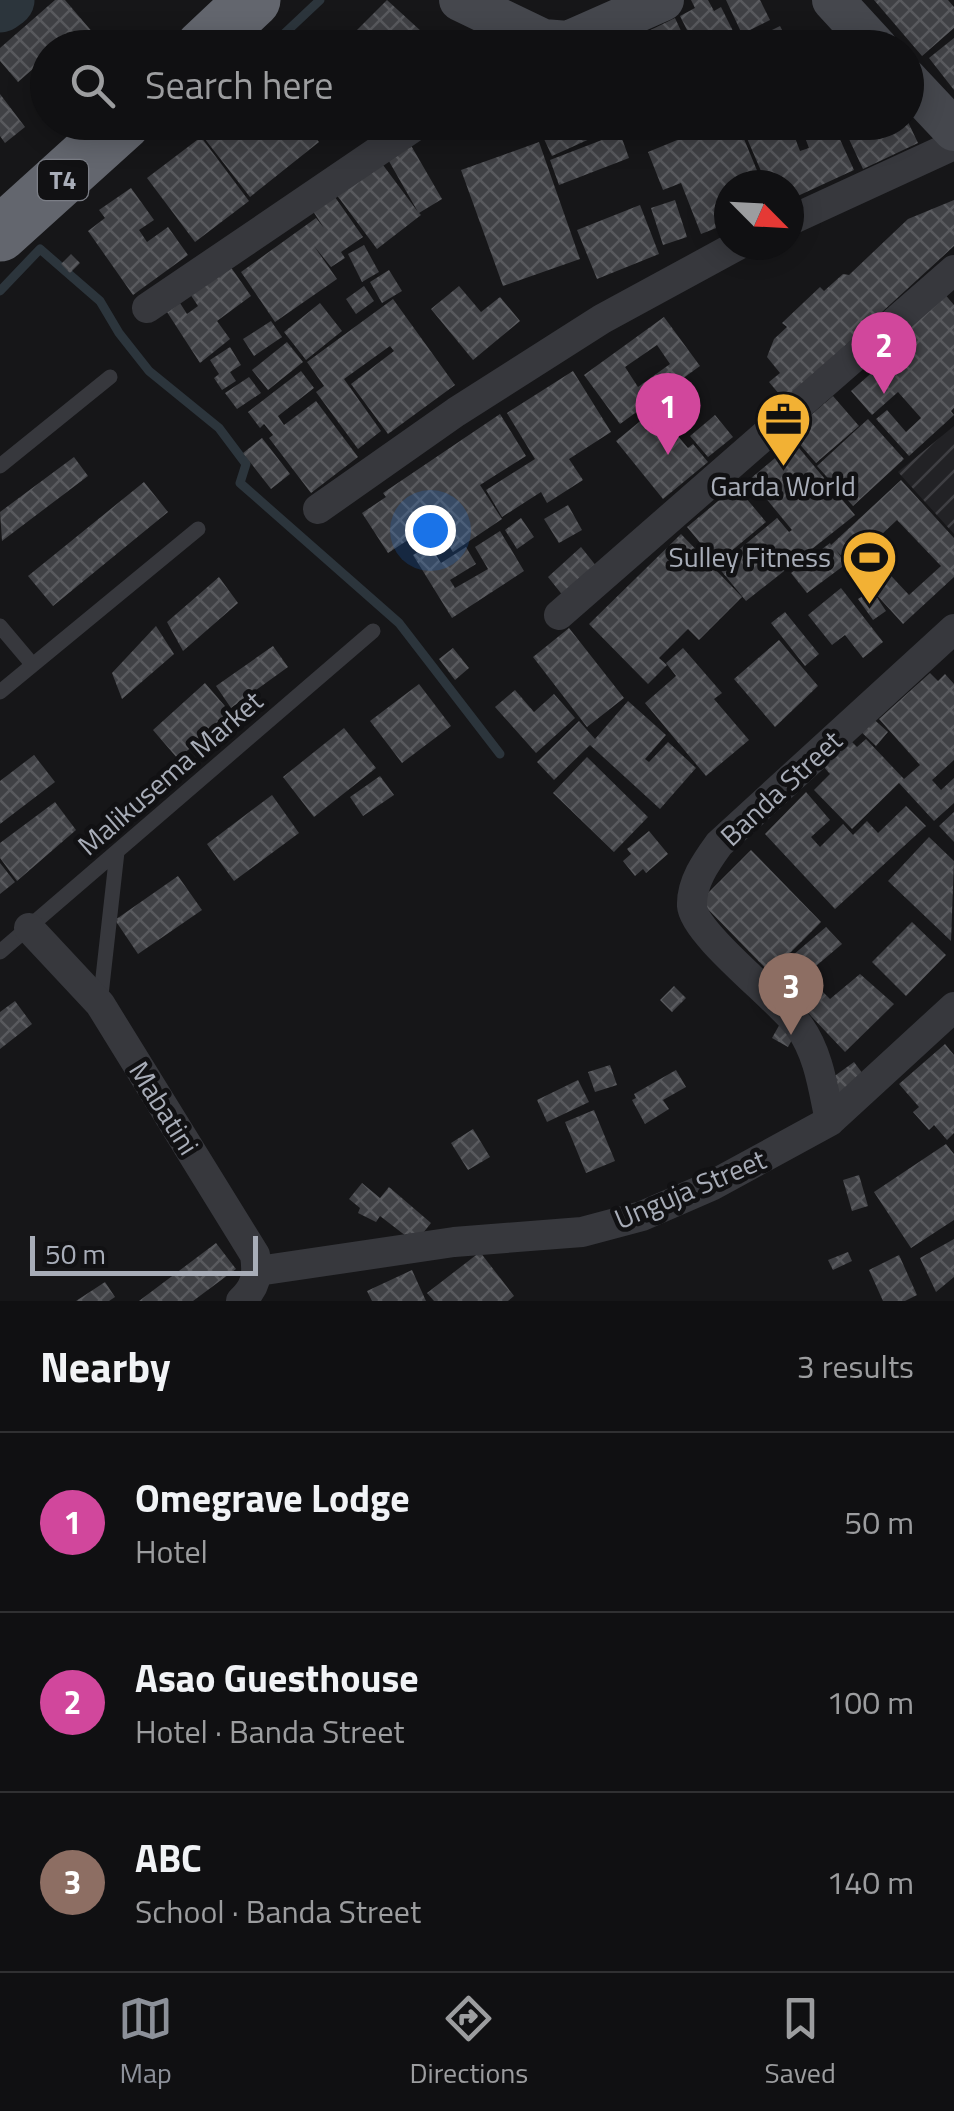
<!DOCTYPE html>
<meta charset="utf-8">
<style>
:root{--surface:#101012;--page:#1e1e20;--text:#f1f3f6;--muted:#9c9d9f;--line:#303032;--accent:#8c9099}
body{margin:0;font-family:"Titillium Web",sans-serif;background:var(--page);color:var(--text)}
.compass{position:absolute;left:714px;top:170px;width:90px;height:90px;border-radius:50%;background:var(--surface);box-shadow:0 5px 25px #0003;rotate:114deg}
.scale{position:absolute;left:30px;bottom:25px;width:228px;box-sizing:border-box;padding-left:10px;border:5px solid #a8adb8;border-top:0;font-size:28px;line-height:35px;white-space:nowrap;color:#a8adb8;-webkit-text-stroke:8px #111113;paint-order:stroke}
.you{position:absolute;left:430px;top:530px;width:35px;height:35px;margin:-25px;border:8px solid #fff;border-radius:50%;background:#1a73e8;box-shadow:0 0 0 15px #1a73e833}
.badge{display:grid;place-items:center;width:65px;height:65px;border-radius:50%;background:var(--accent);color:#fff;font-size:32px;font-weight:700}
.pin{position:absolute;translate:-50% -82px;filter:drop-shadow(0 2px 5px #0008)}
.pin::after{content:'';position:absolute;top:52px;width:35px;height:30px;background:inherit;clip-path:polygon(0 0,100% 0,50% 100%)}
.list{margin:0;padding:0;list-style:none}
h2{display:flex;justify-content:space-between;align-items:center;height:130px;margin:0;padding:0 40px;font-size:42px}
h2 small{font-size:32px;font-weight:400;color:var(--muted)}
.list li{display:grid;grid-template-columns:65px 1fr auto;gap:30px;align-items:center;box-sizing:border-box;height:180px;padding:0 40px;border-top:2px solid var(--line)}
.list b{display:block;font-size:38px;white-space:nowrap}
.list p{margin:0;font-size:32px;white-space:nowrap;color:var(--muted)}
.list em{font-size:32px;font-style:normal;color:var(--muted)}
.icon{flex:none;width:55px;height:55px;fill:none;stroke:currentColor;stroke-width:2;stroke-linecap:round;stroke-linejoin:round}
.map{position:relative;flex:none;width:954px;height:1301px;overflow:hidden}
.search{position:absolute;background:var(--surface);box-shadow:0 5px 25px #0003;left:30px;right:30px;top:30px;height:110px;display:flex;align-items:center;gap:25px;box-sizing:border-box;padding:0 35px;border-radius:55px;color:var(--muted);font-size:38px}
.sheet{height:670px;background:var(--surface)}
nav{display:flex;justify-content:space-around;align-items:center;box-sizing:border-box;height:140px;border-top:2px solid var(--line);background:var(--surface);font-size:28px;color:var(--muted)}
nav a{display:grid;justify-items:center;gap:5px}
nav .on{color:var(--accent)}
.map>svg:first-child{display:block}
.industrial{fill:url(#industrial-furrows)}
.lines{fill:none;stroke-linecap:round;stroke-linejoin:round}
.stream{stroke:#2c353c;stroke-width:9}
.river{stroke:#2c353c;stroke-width:55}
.building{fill:url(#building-cross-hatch);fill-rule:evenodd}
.lane{stroke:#37383d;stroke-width:15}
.street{stroke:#37383d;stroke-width:30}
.secondary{stroke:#45474d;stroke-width:42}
.highway{stroke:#63666e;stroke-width:55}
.labels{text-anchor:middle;stroke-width:9;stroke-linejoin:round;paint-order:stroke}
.shield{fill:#111113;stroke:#7b7e86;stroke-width:2.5}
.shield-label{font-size:25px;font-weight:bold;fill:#a8adb8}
.poi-label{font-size:28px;fill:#a8adb8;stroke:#111113}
.street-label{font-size:28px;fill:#a8adb8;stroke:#111113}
</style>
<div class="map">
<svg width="954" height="1301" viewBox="0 0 954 1301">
<defs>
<pattern id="industrial-furrows" width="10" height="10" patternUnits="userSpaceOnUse" patternTransform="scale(2.5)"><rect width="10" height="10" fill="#222225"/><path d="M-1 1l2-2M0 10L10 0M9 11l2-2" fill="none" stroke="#3f3f43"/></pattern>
<pattern id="building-cross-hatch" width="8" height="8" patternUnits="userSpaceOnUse" patternTransform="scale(2.5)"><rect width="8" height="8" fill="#404145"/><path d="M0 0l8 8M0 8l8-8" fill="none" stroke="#595a5e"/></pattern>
</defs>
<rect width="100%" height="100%" fill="#161618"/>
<path class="industrial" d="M954,426v108l-56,-62z"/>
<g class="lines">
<path class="stream" d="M269,48l51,-48
M0,291l40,-42 60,52 19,32 30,38 70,57 27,36 -6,19 159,140 101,131"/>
<path class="river" d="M0,5l7,-5"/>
</g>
<path class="building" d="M55,0h10l41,48h-58v17l-5,-5 -25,22 -18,-21v-13z
M387,0l35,32 -15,16h-44l-12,-12z
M691,0h17l6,11 7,-4 12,24 -6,3 7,14h-38l-16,-32 15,-8z
M726,0h34l10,20 -28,14z
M874,0h74l6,7v21l-32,28z
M675,18l14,30h-75z
M780,26l10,19 22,-11 7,12 -75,2 -2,-3z
M954,38v52l-25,-32z
M0,94l25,33 -20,16 -5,-7z
M215,122h89l15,20 -69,55 -49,-63z
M536,122h94l-21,10 -3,-7 -5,3 2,5 -51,23z
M721,122h16l26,63h-34v38l-28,11 -20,-51 -18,7 -15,-38z
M740,122h18l2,6 12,-6h17l11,29 9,-3 -10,-26h33l22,48 -65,30v-15h-22z
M841,122h67l10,21 -55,26z
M620,133l9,25 -70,27 -9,-25z
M201,137l48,64 -54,41 -48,-64z
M409,142l33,57 -23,14 2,2 -44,34 -41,-55 44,-33 38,51 -32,-56z
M539,142l41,117 -77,27 -42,-116z
M131,188l23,32 -15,10 8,12 21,-15 20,28 -55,40 -45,-64 17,-13 -6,-8z
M330,190l33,47 -22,15 4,6 -14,9 -17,-21 23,33 -62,43 -34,-50 75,-54 8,10 -15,-23z
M675,200l12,37 -24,8 -12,-37z
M954,200v46l-169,155 -16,-19 11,-9 -13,-16 7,-18 13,-12 -5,-4 38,-36 4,4 19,-17 6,1 59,-56z
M640,205l19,49 -62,25 -20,-49z
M364,245l15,27 -17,10 -14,-28z
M71,254l9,9 -10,10 -9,-9z
M230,266l21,30 -34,25 13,18 -30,24 -33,-51 13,-9 7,11 11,-8 -8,-12z
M389,270l13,21 -20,12 -12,-21z
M364,286l10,15 -18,13 -10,-15z
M459,286l22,26 19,-15 20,24 -47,39 -42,-51z
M943,292l11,13v103l-3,3 3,4 -45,41 -33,-37 11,-9 19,22 15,-14 -23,-26 -26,23 -21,-24 25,-22 -6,-7z
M393,299l62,86 -67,49 -37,-50 43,-33 -4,-5 -46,33 37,52 -23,18 -42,-57 8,-6 -17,-24z
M320,303l22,28 -36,29 -22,-28z
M664,317l36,49 -80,58 -36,-49zM657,345l13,19 -32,23 -13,-20z
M271,321l11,16 -28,19 -11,-17z
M287,342l16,20 -35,28 -16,-20z
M230,347l11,18 -11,7 6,9 -14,9 -8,-12 5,-4 -9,-14z
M301,371l13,17 -36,28 6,9 32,-24 42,56 -47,36 -42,-55 4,-3 -9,-11 -4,4 -12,-16z
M573,371l38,61 -42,27 14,21 -36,23 -6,-11 -39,25 -16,-27 49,-31 -28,-46z
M249,377l12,16 -24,16 -12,-16z
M833,396l26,30 -43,37 -26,-30z
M655,409l33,39 5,-4 15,18 -45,37 -47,-58z
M500,414l26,42 -46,29 22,34 -49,33 -19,-29 -46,30 -26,-40 24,-16 -3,-4z
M715,415l18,22 -25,20 -18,-21z
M868,419l36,40 -51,47 -36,-40z
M262,438l28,36 -19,15 -28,-36z
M794,442l61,73 -109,86 -28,-34 59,-49 12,14 3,-2 -42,-51z
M74,457l14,19 -86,65 -2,-29z
M901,480l53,58v39l-51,47 -67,-74 10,14 -39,29 -16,-20 39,-30 1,2zM897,520l44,46 -32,29 -43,-46z
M144,482l24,30 -115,94 -25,-30z
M736,486l30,36 -49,41 -30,-36z
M568,505l14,25 -23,13 -15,-24z
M521,518l13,19 -17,12 -12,-19z
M500,531l24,40 -72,47 -39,-63 17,-10 11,18 25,-16 10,17 -26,16 5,8 33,-19 -13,-22z
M681,534l61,63 -43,43 -11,-11 -29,29 8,7 -19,19 -59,-60z
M581,547l16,20 -33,30 -16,-20z
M219,577l19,26 -55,48 -16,-29z
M841,588l42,54 -20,16 -18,-23 -13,10 -24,-30z
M872,590l14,21 -13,9 -15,-21z
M785,612l34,42 -14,12 -34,-43z
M156,626l18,28 -52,45 -10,-26z
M569,628l55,70 -37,29 -54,-70z
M779,640l39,46 -43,41 -41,-48z
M273,646l15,21 -57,41 -15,-22z
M453,648l16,20 -14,12 -16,-21z
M683,648l39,45 -8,6 35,41 -43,36 -61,-73 31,-27 -10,-13z
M930,673l8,8 7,-7 9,10v76l-22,20 9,10 13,-12v25l-20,18 -35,-38 -47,46 -38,-39 16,-16 -8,-9 27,-26 8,8 9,-8 38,40 16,-14 -41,-46z
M205,683l25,29 -52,47 -25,-29z
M419,684l32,42 -49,37 -32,-42z
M515,690l19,22 20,-18 21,24 -39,35 -41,-46z
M628,701l38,34 -21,24 4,3 19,-20 28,26 -36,41 -70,-64 -36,35 -17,-18 42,-41 16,18z
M869,715l19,17 -12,14 -19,-18z
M344,728l32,40 -62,49 -31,-40z
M34,755l21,27 -55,42v-43z
M587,757l61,60 -34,35 -61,-59z
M380,776l14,19 -31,21 -13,-19z
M806,792l24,28 -19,17 9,10 23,-23 10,11 14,-14 11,12 28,-27 20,20 -91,83 -70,-75z
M272,795l27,38 -65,48 -27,-37z
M55,802l21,28 -59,51 -17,-23v-15z
M954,812v30l-15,-16z
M649,831l19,23 -22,19 -3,-4 -8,7 -12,-15 8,-7 -4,-5z
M929,837l25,24 -3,80 -63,-60z
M751,850l70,72 -51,51 -70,-72z
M0,863l15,19 -15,12z
M178,876l24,34 -64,44 -23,-34z
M912,922l34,33 -40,41 -34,-34z
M826,927l16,17 -52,44 -17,-16z
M860,974l34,30 -49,48 -51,-54 19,-16 17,17z
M674,986l12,12 -14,14 -12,-12z
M15,1001l17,23 -32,25v-37z
M781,1022l16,9 -9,16 -16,-9z
M945,1044l9,11v78l-7,7 -13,-15 -5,5 -16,-18 6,-5 -20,-23z
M854,1062l12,16 -25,18 -12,-16z
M610,1065l7,20 -22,7 -7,-20z
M676,1070l10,17 -23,13 6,9 -24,15 -13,-24 4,-2 -2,-4z
M578,1080l11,22 -42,20 -10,-22z
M594,1110l21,51 -29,12 -21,-51z
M473,1129l17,28 -22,13 -17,-27z
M946,1144l8,10v66l-43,28 -37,-56z
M859,1175l9,31 -16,5 -9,-31z
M362,1183l18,15 9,-11 42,36 -16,20 -35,-27 -4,6 -18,-9 2,-5 -11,-9z
M954,1239v38l-18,15 -16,-34z
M216,1243l20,26 -43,32h-54z
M480,1252l34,44 -6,5h-74l-7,-8z
M848,1252l4,9 -19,9 -5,-10z
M899,1255l18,40 -12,6h-22l-14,-31z
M412,1270l14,31h-54l-5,-10z
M105,1282l10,15 -6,4h-33z"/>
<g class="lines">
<path class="lane" d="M0,466l110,-89
M0,626l32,38
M0,692l198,-163
M0,952l373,-321
M100,1004l17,-152"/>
<path class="street" d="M789,221l165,-76
M147,308l274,-186
M318,509l138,-97 146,-93 136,-74
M559,615l395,-345
M29,928l71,76 155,251c3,20 1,32 -14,46
M830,1121c-7,-33 -11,-67 -31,-95 -20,-27 -105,-92 -107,-120 -1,-23 14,-44 27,-62l235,-215
M258,1271l196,-29 128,-10 60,-16 69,-30 119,-65 124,-114"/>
<path class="secondary" d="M460,0l83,40 25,2 95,-42
M833,0l44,48
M906,79l48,51"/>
<path class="highway" d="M202,48l51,-48
M0,234l124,-112"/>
</g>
<defs>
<symbol id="office-pin" viewBox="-11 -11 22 30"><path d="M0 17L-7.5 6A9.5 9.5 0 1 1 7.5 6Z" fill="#f2b134" stroke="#111113"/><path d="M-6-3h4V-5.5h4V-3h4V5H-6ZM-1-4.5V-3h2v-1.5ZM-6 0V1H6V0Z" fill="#111"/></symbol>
<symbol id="stadium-pin" viewBox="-11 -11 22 30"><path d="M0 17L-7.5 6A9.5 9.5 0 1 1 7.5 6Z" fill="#f2b134" stroke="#111113"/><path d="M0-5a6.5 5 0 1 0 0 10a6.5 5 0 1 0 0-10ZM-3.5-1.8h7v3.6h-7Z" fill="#111"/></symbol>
</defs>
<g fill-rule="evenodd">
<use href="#office-pin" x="752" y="388" width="63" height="86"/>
<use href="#stadium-pin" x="838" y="526" width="63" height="86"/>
</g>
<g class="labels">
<rect class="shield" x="38" y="160" width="50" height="40" rx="8"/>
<g class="shield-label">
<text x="63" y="189">T4</text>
</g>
<g class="poi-label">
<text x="783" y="496">Garda World</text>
<text x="831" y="567" text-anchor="end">Sulley Fitness</text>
</g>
<g class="street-label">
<text transform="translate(170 773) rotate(-41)" y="10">Malikusema Market</text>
<text transform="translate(781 788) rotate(-43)" y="10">Banda Street</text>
<text transform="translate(164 1108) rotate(58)" y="10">Mabatini</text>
<text transform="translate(690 1189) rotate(-23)" y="10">Unguja Street</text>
</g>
</g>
</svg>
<svg class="compass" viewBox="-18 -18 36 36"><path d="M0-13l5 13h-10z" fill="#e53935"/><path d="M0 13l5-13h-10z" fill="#9c9d9f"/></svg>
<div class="scale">50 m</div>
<div class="you"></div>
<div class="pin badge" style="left:668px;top:455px;background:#d1479c">1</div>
<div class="pin badge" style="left:884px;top:394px;background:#d1479c">2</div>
<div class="pin badge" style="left:791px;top:1035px;background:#8d6e63">3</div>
<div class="search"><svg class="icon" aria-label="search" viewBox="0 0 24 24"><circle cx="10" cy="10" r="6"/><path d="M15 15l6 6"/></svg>Search here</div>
</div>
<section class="sheet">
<h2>Nearby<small>3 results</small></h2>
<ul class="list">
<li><span class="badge" style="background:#d1479c">1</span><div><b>Omegrave Lodge</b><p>Hotel</p></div><em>50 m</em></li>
<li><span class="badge" style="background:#d1479c">2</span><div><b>Asao Guesthouse</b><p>Hotel · Banda Street</p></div><em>100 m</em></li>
<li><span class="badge" style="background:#8d6e63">3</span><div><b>ABC</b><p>School · Banda Street</p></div><em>140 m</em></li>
</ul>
</section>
<nav>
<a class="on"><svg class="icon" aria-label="map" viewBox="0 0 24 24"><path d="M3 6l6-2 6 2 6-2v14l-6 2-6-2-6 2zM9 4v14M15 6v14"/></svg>Map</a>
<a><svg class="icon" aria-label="directions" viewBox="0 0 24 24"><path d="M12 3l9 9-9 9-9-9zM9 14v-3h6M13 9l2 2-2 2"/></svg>Directions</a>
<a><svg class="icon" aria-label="saved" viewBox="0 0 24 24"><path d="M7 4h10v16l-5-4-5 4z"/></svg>Saved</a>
</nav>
